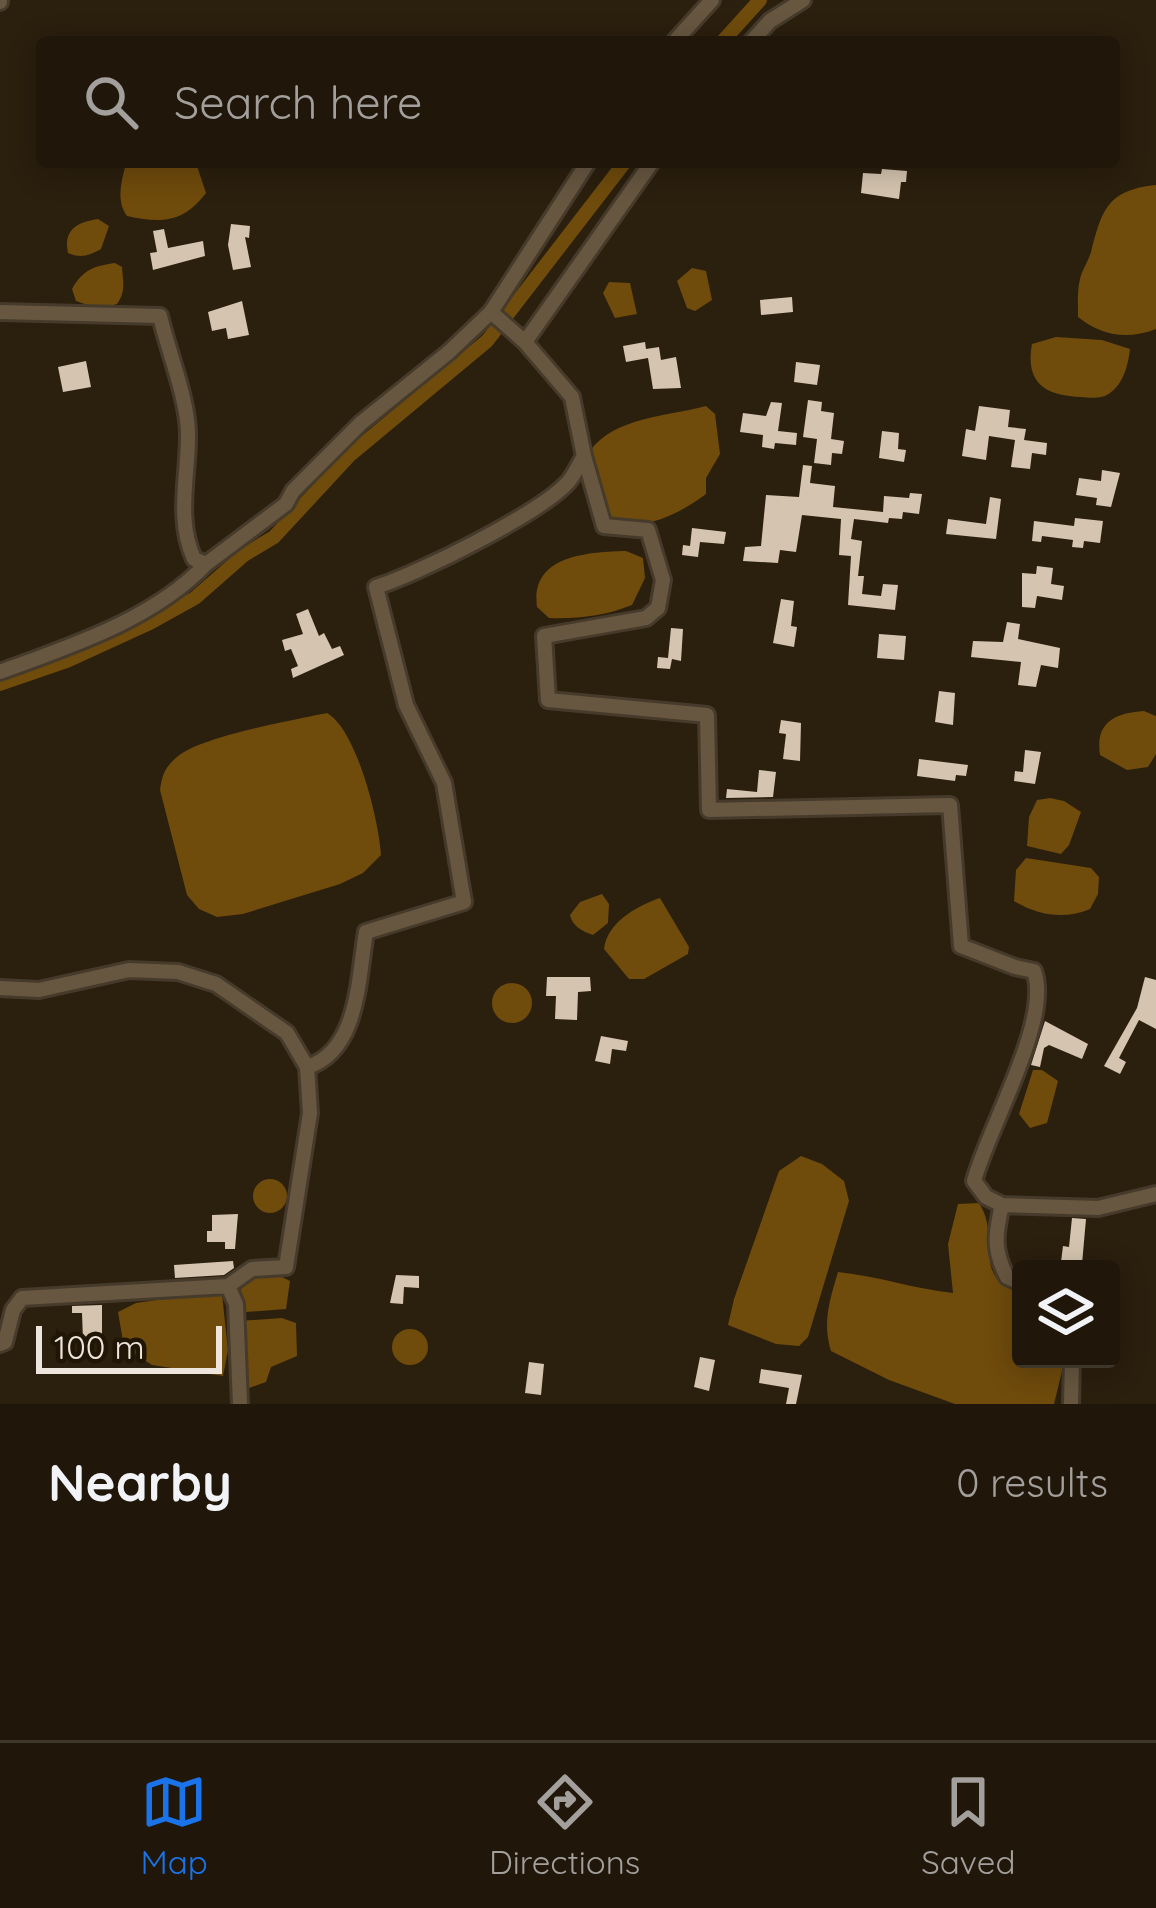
<!DOCTYPE html>
<style>
:root{--surface:#20170a;--page:#2d2418;--text:#f1f3f6;--muted:#a29f9c;--line:#3d362b;--accent:#1a73e8}
body{margin:0;font-family:Quicksand,sans-serif;background:var(--page);color:var(--text)}
.controls{position:absolute;right:36px;bottom:36px;display:grid;overflow:hidden;border-radius:12px;box-shadow:0 6px 30px #0003}
.controls button{width:108px;height:108px;display:grid;place-items:center;padding:0;border:0;border-bottom:3px solid var(--line);background:var(--surface);color:var(--text);font:60px sans-serif}
.scale{position:absolute;left:36px;bottom:30px;width:186px;box-sizing:border-box;padding-left:12px;border:6px solid #eee6dc;border-top:0;font-size:33px;line-height:42px;white-space:nowrap;color:#eee6dc;-webkit-text-stroke:9px #211605;paint-order:stroke}
.list{margin:0;padding:0;list-style:none}
h2{display:flex;justify-content:space-between;align-items:center;height:156px;margin:0;padding:0 48px;font-size:51px}
h2 small{font-size:39px;font-weight:400;color:var(--muted)}
.icon{flex:none;width:66px;height:66px;fill:none;stroke:currentColor;stroke-width:2;stroke-linecap:round;stroke-linejoin:round}
.map{position:relative;flex:none;width:1156px;height:1404px;overflow:hidden}
.search{position:absolute;background:var(--surface);box-shadow:0 6px 30px #0003;left:36px;right:36px;top:36px;height:132px;display:flex;align-items:center;gap:30px;box-sizing:border-box;padding:0 42px;border-radius:12px;color:var(--muted);font-size:45px}
.sheet{height:336px;background:var(--surface)}
nav{display:flex;justify-content:space-around;align-items:center;box-sizing:border-box;height:168px;border-top:3px solid var(--line);background:var(--surface);font-size:33px;color:var(--muted)}
nav a{display:grid;justify-items:center;gap:6px}
nav .on{color:var(--accent)}
.map>svg:first-child{display:block}
.water{fill:#6f4b0c}
.lines{fill:none;stroke-linecap:round;stroke-linejoin:round}
.canal{stroke:#6f4b0c;stroke-width:14}
.building{fill:#d5c5b0}
.street-casing{stroke:#463b2b;stroke-width:20}
.street{stroke:#675741;stroke-width:14}
</style>
<div class="map">
<svg width="1156" height="1404" viewBox="0 0 1156 1404">
<rect width="100%" height="100%" fill="#2b1f0e"/>
<path class="water" d="M130,162l66,1 10,30c-22,29 -43,31 -79,23 -11,-15 -6,-34 -1,-52z
M1156,185v144c-29,11 -54,7 -78,-12 0,-12 -1,-26 2,-38 2,-9 8,-17 11,-27 11,-42 16,-62 65,-67z
M98,219l11,7 -8,23c-11,6 -20,10 -33,4 -5,-23 9,-31 30,-34z
M115,263l7,4c1,14 4,25 -5,37l-18,5 -23,-8 -4,-12c11,-19 21,-23 43,-26z
M692,268l14,3 6,29 -17,11 -8,-3 -10,-27z
M609,282l21,1 7,31 -22,4 -12,-25z
M1056,337l46,3 28,9c-2,16 -6,34 -20,44 -7,6 -20,5 -29,4 -37,-1 -56,-15 -49,-53z
M706,406l9,8 5,40 -14,24v16c-28,21 -67,41 -101,23l-15,-66c24,-34 79,-35 116,-45z
M626,551l17,7 2,20 -13,27c-27,11 -55,14 -83,13l-12,-11c-7,-52 51,-55 89,-56z
M1144,711l12,5v38l-8,13 -21,3 -27,-15c-5,-33 15,-42 44,-44z
M327,713c30,17 52,108 54,142l-18,18 -23,11 -97,30 -26,3 -18,-8 -12,-14 -27,-105c2,-15 5,-23 17,-33 22,-20 116,-37 150,-44z
M1050,798l14,3 17,11 -12,33 -8,9 -34,-8 2,-29 8,-17z
M1026,858l65,10 8,9 -1,17 -8,15c-25,11 -53,6 -76,-8l2,-31z
M602,894l7,10 -1,19 -15,12c-11,-4 -20,-8 -23,-20l10,-13z
M660,898l29,49 -1,7 -44,25h-15l-25,-30c3,-26 32,-43 56,-51z
M492 1003a20 20 0 1 1 40 0a20 20 0 1 1-40 0Z
M1033,1070h9l16,11 -11,42 -17,5 -11,-14z
M801,1156l21,8 22,17 5,20 -41,136 -9,9 -23,-2 -48,-19 6,-26 45,-128z
M253 1196a17 17 0 1 1 34 0a17 17 0 1 1-34 0Z
M979,1203c23,35 -9,76 42,89v67h44l-11,45h-99l-66,-24 -58,-29c-9,-28 -1,-52 7,-79 40,4 76,17 115,21l-5,-49 10,-40z
M278,1275l12,6 -4,28 -40,3 -7,-16 4,-14 9,-5z
M211,1292l11,2 6,56 -5,26 -71,-11 -28,-18 -6,-35 18,-9z
M282,1318l14,5 1,33 -26,11 -5,15 -17,6 -7,-6 -3,-61z
M392 1347a18 18 0 1 1 36 0a18 18 0 1 1-36 0Z"/>
<g class="lines">
<path class="canal" d="M722,42l38,-42
M0,684l67,-23 83,-38 45,-25 49,-43 30,-18 76,-82 137,-114 138,-179"/>
</g>
<path class="building" d="M882,169l25,2 -1,11h-5l-2,17 -38,-6 2,-20 18,1z
M231,224l19,2 -1,12 -4,-1 6,30 -18,3 -5,-25z
M164,229l4,19 35,-7 2,15 -52,14 -3,-17 7,-1 -4,-21z
M792,297l1,15 -32,3 -1,-15z
M242,301l7,34 -21,4 -2,-11 -14,3 -4,-19z
M645,342l1,7 13,-2 2,13 15,-3 5,31 -28,1 -5,-31 -22,4 -3,-16z
M86,361l5,26 -28,5 -5,-25z
M796,362l24,3 -3,20 -23,-3z
M808,400l14,2 -1,9 13,2 -3,26 13,2 -2,13 -10,-1 -1,12 -17,-2 3,-24 -14,-2z
M771,402l11,1 -4,28 19,2 -1,12 -21,-2 -1,6 -12,-2 1,-12 -23,-3 3,-19 23,3z
M979,406l31,4 -2,17 18,2 -2,11 23,3 -1,12 -14,-2 -2,16 -19,-2 4,-27 -26,-4 -3,24 -24,-4 4,-27 9,2z
M882,431l17,2 -1,16 8,1 -2,12 -25,-4z
M803,465l9,1 -2,17 25,3 -2,21 50,5 1,-16 25,2 1,-5 12,1 -3,20 -16,-2 -1,7 -13,-1 -1,5 -34,-4 -3,20 11,2 -4,35h6l-2,18 19,2 2,-12 15,1 -3,25 -47,-5 3,-49 -12,-1 2,-36 -39,-4 -6,37 -16,-2 -2,13 -35,-2 2,-14 16,-1 5,-51 33,2z
M1102,470l18,3 -9,34 -15,-2 1,-7 -21,-3 3,-17 22,3z
M990,497l11,2 -5,40 -50,-5 2,-15 38,5z
M1075,518l28,3 -3,22 -16,-2 -1,7 -11,-1 1,-7 -31,-4 -1,6 -9,-1 2,-20 40,5z
M692,528l34,4 -2,12 -24,-2 -2,15 -16,-2 1,-10 7,1z
M1037,566l16,2 -2,16 13,2 -2,14 -25,-4 -2,12 -13,-1v-34l14,1z
M781,599l13,2 -3,25 6,1 -3,20 -21,-4z
M308,609l11,27 5,-3 8,16 8,-3 4,9 -51,23 -2,-9 7,-3 -7,-17 -6,2 -3,-11 21,-6 -7,-20z
M1007,622l13,2 -2,15 42,9 -2,20 -17,-3 -5,22 -18,-2 3,-23 -50,-5 2,-16 30,1z
M671,628l12,1 -2,32 -9,-2 -2,10 -13,-1 1,-11 10,1z
M879,634l27,2 -2,24 -27,-2z
M939,691l16,2 -2,32 -18,-3z
M781,720l20,3 -1,38 -17,-2 3,-25 -7,-1z
M1025,750l16,2 -6,32 -21,-3 1,-10 8,1z
M919,759l49,6 -2,11 -10,-1 -1,6 -38,-5z
M759,770l17,2 -3,25 -47,1 1,-9 30,3z
M547,977h43l1,14 -13,1 -1,28 -22,-1 1,-23h-10z
M1145,977l11,3v49l-17,-9 -20,38 7,4 -6,12 -16,-8 33,-58z
M1045,1021l43,23 -6,15 -33,-14 -5,3 -4,19 -9,-2z
M601,1036l27,5 -2,10 -14,-2 -2,15 -15,-3z
M238,1214l-3,35h-10v-7h-18v-11h5v-16z
M1072,1218l14,1 -4,45 -21,-2 2,-16 6,1z
M233,1261l1,7 -10,7 -49,3 -1,-13z
M396,1275l23,1v12l-15,-1 -1,17 -13,-1z
M102,1305v35l-19,1 -1,-28h-10v-7z
M700,1357l15,3 -6,31 -15,-4z
M529,1362l15,2 -3,31 -16,-2z
M761,1369l41,6 -6,29h-10l3,-16 -30,-5z"/>
<g class="lines">
<defs>
<path id="street" d="M0,2v-2
M674,42l38,-42
M751,42l19,-21 33,-21
M0,312l160,4c8,35 29,86 28,121 0,41 -12,82 6,122l12,5 80,-60 7,-13 68,-68 88,-71 42,-40 97,-150
M525,342l127,-180
M584,456l20,70 44,4 15,50 -5,28 -12,10 -102,18 4,64 159,15 2,95 241,-5 11,141 54,21 19,4c18,49 -46,157 -60,210l12,16 16,8
M0,672c70,-26 153,-52 206,-108
M0,988l39,2 90,-20 49,2 38,12 71,49 20,34
M1021,1283l-14,-6c-14,-27 -12,-43 -5,-72l96,3 58,-14
M0,1344l5,-2 8,-32 9,-12 206,-12
M240,1404l-4,-100 -8,-18 24,-17 34,-2 24,-154 -3,-46c52,-16 51,-89 59,-135l98,-30 -20,-119 -38,-78 -30,-118c40,-12 167,-75 193,-106 6,-7 10,-17 15,-25l-12,-59 -47,-55 -34,-30
M1071,1404l1,-45"/>
</defs>
<use href="#street" class="street-casing"/>
<use href="#street" class="street"/>
</g>
</svg>
<div class="controls">
<button><svg class="icon" aria-label="layers" viewBox="0 0 24 24"><path d="M12 4l9 5-9 5-9-5zM3 14l9 5 9-5"/></svg></button>
</div>
<div class="scale">100 m</div>
<div class="search"><svg class="icon" aria-label="search" viewBox="0 0 24 24"><circle cx="10" cy="10" r="6"/><path d="M15 15l6 6"/></svg>Search here</div>
</div>
<section class="sheet">
<h2>Nearby<small>0 results</small></h2>
<ul class="list">
</ul>
</section>
<nav>
<a class="on"><svg class="icon" aria-label="map" viewBox="0 0 24 24"><path d="M3 6l6-2 6 2 6-2v14l-6 2-6-2-6 2zM9 4v14M15 6v14"/></svg>Map</a>
<a><svg class="icon" aria-label="directions" viewBox="0 0 24 24"><path d="M12 3l9 9-9 9-9-9zM9 14v-3h6M13 9l2 2-2 2"/></svg>Directions</a>
<a><svg class="icon" aria-label="saved" viewBox="0 0 24 24"><path d="M7 4h10v16l-5-4-5 4z"/></svg>Saved</a>
</nav>
